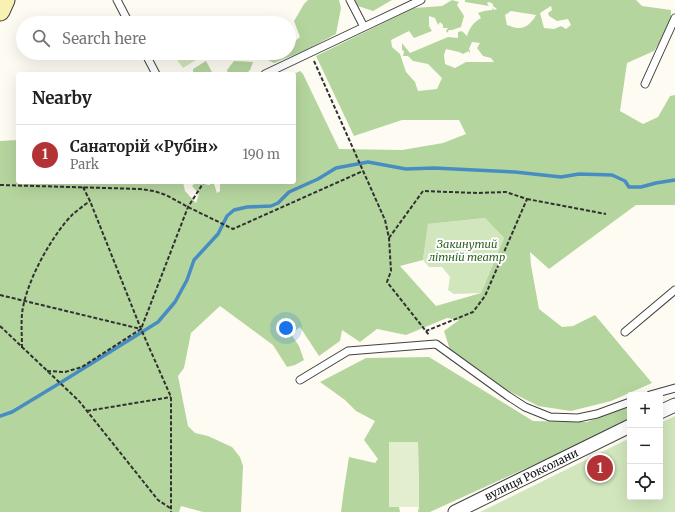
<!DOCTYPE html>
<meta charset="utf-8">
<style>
:root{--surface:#fff;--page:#f6f6f6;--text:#202124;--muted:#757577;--line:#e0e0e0;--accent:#b33235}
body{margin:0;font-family:Merriweather,serif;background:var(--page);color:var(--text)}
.controls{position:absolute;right:12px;bottom:12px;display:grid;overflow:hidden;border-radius:4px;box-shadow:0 4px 16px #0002}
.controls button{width:36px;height:36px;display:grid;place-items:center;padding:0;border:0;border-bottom:1px solid var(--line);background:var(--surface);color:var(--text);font:20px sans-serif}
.you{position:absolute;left:286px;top:328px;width:14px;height:14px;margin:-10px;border:3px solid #fff;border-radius:50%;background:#1a73e8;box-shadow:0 0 0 6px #1a73e833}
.badge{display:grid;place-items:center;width:26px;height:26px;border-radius:50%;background:var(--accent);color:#fff;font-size:13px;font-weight:700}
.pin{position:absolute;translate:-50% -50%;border:2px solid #fff;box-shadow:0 1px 4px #0006}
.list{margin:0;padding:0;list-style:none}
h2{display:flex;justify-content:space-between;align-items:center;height:52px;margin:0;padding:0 16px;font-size:17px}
h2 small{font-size:13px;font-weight:400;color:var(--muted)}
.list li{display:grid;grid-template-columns:26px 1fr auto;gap:12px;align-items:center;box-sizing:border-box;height:60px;padding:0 16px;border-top:1px solid var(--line)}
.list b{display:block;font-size:15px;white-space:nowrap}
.list p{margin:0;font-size:13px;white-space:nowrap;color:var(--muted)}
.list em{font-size:13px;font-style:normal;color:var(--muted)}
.icon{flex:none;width:22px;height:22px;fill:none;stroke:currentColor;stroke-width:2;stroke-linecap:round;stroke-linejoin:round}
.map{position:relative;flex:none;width:675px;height:512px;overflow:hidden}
.search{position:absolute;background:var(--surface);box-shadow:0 4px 16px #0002;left:16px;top:16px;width:280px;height:44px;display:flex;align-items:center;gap:10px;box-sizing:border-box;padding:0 14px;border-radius:22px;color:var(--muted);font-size:15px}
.panel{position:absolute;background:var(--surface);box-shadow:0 4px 16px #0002;left:16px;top:72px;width:280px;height:112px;border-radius:4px}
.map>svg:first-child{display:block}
.green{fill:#d1e6bd}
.forest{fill:#b5d59e;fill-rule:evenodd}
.pitch{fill:#e2eece}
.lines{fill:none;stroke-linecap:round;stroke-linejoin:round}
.stream{stroke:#488dc2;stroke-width:3.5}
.lane-casing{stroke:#424242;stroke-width:9}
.street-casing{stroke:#424242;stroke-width:15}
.secondary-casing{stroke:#313131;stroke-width:21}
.path{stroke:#313131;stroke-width:2;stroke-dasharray:4 2;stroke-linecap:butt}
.lane{stroke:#fff;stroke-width:7}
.street{stroke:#fff;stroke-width:13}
.secondary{stroke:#f8f2b2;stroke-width:19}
.labels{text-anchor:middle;stroke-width:4;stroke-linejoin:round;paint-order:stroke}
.park-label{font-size:11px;font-style:italic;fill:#2f6124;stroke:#fff}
.street-label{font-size:11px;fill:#0f0f0f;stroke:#fff}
</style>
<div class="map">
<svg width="675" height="512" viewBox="0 0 675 512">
<rect width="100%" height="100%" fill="#fefcf2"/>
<path class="green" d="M182,53h21l-2,4 -18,11 -8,-11z
M485,218l19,20 -23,55 -27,1 -6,-4 2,-13 -8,-10h-13l-6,-7 5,-36z
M675,416v96h-195l150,-74v59h30v-74z"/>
<path class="forest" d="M308,0h31l2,8 -5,26 -30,16 -32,13 -20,-10h35v-7l11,-9 -6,-16 10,-17z
M355,0h37l-19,11 -15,-5z
M452,0l7,2 -2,3 7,11 -3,11 -9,3h-3l-2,3 -1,-2 2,-3h-5v-3l-3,-3 -2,3 -3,-7 -6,-2v10l3,5 -18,7 -5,-7 -18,9 1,7 8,7 6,18 9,10 3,9 19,-2 5,-11 -14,-14 -15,-3 -5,-5h-5l1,-5 -2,-1v-7l8,10 38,-16 10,1v-6l4,-1 5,5c3,-9 6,-13 14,-18l-3,-5 6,-2 8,-1 1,-2 1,2 3,-1 -4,-3v-2l-4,-2 -2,1 2,3 -24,-4v-2h171l6,6 29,4v14l-17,27 -27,12 -7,48 23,13 15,-7 12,-21 5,-1v110h-39l-87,64 -19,-17 1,13 8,44 23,18 11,-1 22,-11 57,68 -41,18 -40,10 -33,-5 -35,-18 -53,-38 -6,-19 15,-11 -12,-2 -41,17 -29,-6 -17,13 -18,-12 -2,11 -21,15 -19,-29 -9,7 8,12 5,14 -9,5 -8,2 -14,-22 -53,-39 -29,27 -7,35 -6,8 10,50 7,7 13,3 24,11 8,10 3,9 -2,46h-38l-22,-6 -2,6h-179v-371l18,-1v42h165l2,9 11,12 3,-9 -7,-8 4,-4c6,0 9,3 14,3v-3h5l-1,2 3,9 3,-2v-6l1,-3h73v-108l6,-3 3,3 36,75 63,1 41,-7 23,-9 -7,-14h-57l-48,16 -38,-80 98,-48 28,-2zM551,6l1,4 -4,3 1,3 8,5 11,-2 3,6 -5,4 -5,-3 -7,3 -10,-1 -4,-15zM511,11l25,4c-3,6 -10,14 -18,13 -4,0 -8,-2 -11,-3l-2,-10zM472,42l8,1 -3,5 6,8 8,2 3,4h-28l-11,6 -10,-4 -1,-9 2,-6 13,3 4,2 6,-3 1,3v-3l-1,-2zM485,218l19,20 -23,55 -45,13 -36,-40 23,-6 5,-36z
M206,61l7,13h-20v-5z
M234,61l19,1 -3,8 -4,4h-18l-1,-4z
M429,357l104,64 54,1 43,-16v15l-200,91h-12l1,-5 -1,-65h-29v65h10l1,5h-59l3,-23 5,-32 26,6 3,-4 -14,-19 11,-19 -19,-10 -11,-11 -25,-18 46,-24z"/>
<path class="pitch" d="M389,442h29l1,65h-30z"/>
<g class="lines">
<path class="stream" d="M0,416l12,-4 48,-29 98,-61 17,-20 12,-22 7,-20 24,-26 9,-18 7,-6 13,-3 24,-1 7,-3 11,-11 29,-13 18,-11 32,-6 38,7 28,-1 81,4 46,5 18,-3 33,1 13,6 4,6h12l15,-4 19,-3"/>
<defs>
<path id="lane" d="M117,0l12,23
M364,27l57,-27
M145,53l11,21
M265,74l99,-47 -14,-27
M645,84l30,-66
M625,332l50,-42
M300,380l48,-29 88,-7 72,52 17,11 25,10 28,1 19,-4 33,-12
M650,395l25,-7"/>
<g id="street">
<path d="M660,412l15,-7"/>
<path id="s1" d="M455,512l175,-86"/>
</g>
<path id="secondary" d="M0,11l5,-11"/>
</defs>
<use href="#lane" class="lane-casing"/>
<use href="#street" class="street-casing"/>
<use href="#secondary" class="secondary-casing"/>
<path class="path" d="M314,61l71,159 4,18 2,33 -4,11 42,53
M0,185l140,4 14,2 12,4 22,12 45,22 130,-58
M83,187l7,14 51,128 30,68v115
M527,199l79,15
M389,238l34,-47 54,2 29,-1 21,7 -42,97 -12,16 -47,19
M0,295l141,34
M0,326l79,75 79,99 12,8
M22,348c0,-11 -1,-23 0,-34 3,-30 29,-78 51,-100 5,-4 11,-9 17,-13
M47,371l18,1 17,-5 59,-38 47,-122 16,-25
M87,411l84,-14"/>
<use href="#lane" class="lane"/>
<use href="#street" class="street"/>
<use href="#secondary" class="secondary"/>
</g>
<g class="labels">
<g class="park-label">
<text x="467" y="248">Закинутий<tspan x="467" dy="13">літній театр</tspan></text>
</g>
<g class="street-label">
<text dy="4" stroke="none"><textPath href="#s1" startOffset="85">вулиця Роксолани</textPath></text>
</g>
</g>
</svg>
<div class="controls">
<button>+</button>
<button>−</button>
<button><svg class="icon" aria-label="locate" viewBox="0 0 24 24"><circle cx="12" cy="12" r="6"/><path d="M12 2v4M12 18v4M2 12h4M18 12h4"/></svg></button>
</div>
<div class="you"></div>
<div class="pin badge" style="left:600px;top:468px">1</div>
<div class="search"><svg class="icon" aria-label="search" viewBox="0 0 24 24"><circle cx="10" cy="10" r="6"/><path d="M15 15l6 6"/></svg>Search here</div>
<section class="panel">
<h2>Nearby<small></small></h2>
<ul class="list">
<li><span class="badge">1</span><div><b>Санаторій «Рубін»</b><p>Park</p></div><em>190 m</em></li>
</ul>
</section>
</div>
